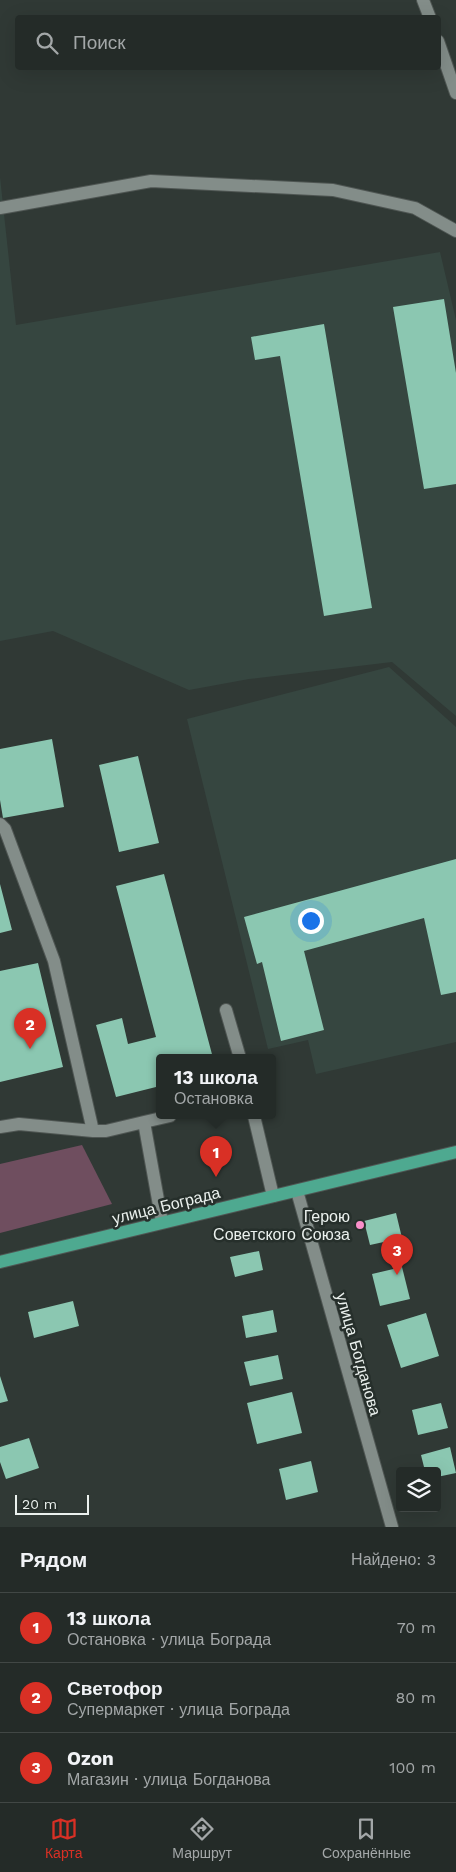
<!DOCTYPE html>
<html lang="ru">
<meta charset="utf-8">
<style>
:root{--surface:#242b28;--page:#303734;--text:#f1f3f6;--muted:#a3a7a8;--line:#414745;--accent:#d93025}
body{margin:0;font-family:"Work Sans",sans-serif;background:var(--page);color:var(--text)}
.controls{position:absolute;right:15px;bottom:15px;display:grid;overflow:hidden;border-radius:5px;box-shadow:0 5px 20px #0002}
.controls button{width:45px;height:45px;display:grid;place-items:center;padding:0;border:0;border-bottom:1px solid var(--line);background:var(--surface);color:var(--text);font:25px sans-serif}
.scale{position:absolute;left:15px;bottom:12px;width:74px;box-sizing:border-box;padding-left:5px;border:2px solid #ebf1ee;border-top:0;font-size:14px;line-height:18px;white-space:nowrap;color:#ebf1ee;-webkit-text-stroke:4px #262f2b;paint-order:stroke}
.you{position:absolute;left:310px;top:920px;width:18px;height:18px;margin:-12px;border:4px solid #fff;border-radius:50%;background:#1a73e8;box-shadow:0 0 0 8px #1a73e833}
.badge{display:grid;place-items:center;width:32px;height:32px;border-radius:50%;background:var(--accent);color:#fff;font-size:16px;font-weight:700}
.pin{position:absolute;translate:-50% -41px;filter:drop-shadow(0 1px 2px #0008)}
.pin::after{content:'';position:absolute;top:26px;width:18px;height:15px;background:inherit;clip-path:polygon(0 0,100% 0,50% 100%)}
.popup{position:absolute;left:156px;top:1054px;width:120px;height:65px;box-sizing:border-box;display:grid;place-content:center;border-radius:5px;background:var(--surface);filter:drop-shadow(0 1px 4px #0005);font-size:16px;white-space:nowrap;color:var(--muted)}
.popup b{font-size:19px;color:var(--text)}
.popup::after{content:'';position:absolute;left:50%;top:100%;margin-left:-10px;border:10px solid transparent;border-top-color:var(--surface)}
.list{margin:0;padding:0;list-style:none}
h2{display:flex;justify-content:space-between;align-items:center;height:65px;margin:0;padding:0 20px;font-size:21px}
h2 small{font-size:16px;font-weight:400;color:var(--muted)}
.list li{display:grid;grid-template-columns:32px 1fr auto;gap:15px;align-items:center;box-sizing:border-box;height:70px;padding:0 20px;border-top:1px solid var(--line)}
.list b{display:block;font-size:19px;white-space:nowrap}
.list p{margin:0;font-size:16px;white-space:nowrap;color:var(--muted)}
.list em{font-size:16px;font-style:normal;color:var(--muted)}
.icon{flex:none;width:28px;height:28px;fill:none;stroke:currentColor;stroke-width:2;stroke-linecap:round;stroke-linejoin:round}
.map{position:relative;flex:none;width:456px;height:1527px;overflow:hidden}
.search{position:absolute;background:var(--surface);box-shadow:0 5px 20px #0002;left:15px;right:15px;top:15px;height:55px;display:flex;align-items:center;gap:12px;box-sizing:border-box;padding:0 18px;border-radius:5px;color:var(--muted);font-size:19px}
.sheet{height:275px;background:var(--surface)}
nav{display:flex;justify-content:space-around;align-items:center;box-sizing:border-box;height:70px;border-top:1px solid var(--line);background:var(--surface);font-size:14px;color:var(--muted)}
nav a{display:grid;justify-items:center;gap:2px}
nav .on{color:var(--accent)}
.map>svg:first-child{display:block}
.built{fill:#364640}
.green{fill:#6f4e5f}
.building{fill:#8bc7b1}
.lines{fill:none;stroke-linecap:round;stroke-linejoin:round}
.service-casing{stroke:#4f5653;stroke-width:14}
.minor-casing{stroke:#4f5653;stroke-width:14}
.primary-casing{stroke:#4f5653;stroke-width:14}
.service{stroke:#838d89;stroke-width:12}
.minor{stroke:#838d89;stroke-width:12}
.primary{stroke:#4ea990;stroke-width:12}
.poi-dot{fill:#f98fc9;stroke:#262f2b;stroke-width:2}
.labels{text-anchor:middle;stroke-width:5;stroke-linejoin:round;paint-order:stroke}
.street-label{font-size:16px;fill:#ebf1ee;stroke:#262f2b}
.poi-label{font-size:16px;fill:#ebf1ee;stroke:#262f2b;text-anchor:end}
</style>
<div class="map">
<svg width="456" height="1527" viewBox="0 0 456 1527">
<rect width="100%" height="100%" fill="#303935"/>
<path class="built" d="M0,177l16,148 424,-73 16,68v396l-64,-54 -143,17 -60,11 -136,-59 -53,10z
M389,667l67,60v315l-140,32 -8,-34 -40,9 -81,-330z"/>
<path class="green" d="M82,1145l30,59 -112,29v-69z"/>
<path class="building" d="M444,299l12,74v111l-32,5 -31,-182z
M324,324l48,284 -48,8 -44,-260 -25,4 -4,-23z
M52,739l12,68 -61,11 -3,-18v-51z
M138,756l21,87 -40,9 -20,-87z
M456,859v133l-15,3 -17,-77 -120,33 20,79 -43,11 -19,-79 -5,2 -13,-47z
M164,874l49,184h-53v28l-44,11 -20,-72 26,-7 6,26 28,-7 -40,-151z
M0,884l12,46 -12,3z
M38,963l25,104 -63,15v-111z
M396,1213l6,25 -32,7 -6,-24z
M259,1251l4,19 -28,7 -5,-20z
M402,1267l8,32 -30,7 -8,-32z
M73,1301l6,25 -45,12 -6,-26z
M273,1310l4,22 -31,6 -4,-22z
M426,1313l13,43 -38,12 -14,-43z
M278,1355l5,24 -33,7 -6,-24z
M0,1376l8,25 -8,2z
M292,1392l10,41 -45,11 -10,-41z
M441,1403l7,25 -30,7 -6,-25z
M29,1438l10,30 -33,11 -6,-17v-15z
M450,1447l6,26 -19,4v-6h-12l-4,-16z
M311,1461l7,31 -32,8 -7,-31z"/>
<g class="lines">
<defs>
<path id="service" d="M0,824l5,5 49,132 39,170h13l38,-9 18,100
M226,1010l14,48
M254,1116l19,80
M144,1122l26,-6
M0,1127l19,-3 74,7"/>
<path id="minor" d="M423,0l7,18
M438,41l18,52
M0,208l151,-27 182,9 82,18 41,23
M297,1191l95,336"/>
<path id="primary" d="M0,1262l456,-110"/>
</defs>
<use href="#service" class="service-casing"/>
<use href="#minor" class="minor-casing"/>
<use href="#primary" class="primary-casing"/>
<use href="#service" class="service"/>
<use href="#minor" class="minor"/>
<use href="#primary" class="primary"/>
</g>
<circle class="poi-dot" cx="360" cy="1225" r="5"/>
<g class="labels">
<g class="street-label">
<text transform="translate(166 1205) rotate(-14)" y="6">улица Бограда</text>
<text transform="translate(359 1354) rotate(74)" y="6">улица Богданова</text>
</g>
<g class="poi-label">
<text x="350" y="1222">Герою<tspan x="350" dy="18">Советского Союза</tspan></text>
</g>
</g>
</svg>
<div class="controls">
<button><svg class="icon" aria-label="layers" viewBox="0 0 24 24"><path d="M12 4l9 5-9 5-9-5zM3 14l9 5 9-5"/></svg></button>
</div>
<div class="scale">20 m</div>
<div class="you"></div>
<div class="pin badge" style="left:216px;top:1177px">1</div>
<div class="popup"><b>13 школа</b>Остановка</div>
<div class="pin badge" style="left:30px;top:1049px">2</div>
<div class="pin badge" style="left:397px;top:1275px">3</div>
<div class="search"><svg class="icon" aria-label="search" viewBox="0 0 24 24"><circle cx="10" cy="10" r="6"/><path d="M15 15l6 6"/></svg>Поиск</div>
</div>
<section class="sheet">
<h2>Рядом<small>Найдено: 3</small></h2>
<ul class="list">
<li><span class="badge">1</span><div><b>13 школа</b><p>Остановка · улица Бограда</p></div><em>70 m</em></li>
<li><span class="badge">2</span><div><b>Светофор</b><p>Супермаркет · улица Бограда</p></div><em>80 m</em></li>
<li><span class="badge">3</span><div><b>Ozon</b><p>Магазин · улица Богданова</p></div><em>100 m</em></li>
</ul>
</section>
<nav>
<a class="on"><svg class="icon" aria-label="map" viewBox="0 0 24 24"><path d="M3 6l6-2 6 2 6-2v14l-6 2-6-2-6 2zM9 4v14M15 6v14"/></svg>Карта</a>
<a><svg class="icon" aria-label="directions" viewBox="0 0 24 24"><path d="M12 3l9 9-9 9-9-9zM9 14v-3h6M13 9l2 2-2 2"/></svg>Маршрут</a>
<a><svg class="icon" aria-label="saved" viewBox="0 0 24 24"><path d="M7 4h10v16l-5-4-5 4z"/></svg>Сохранённые</a>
</nav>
